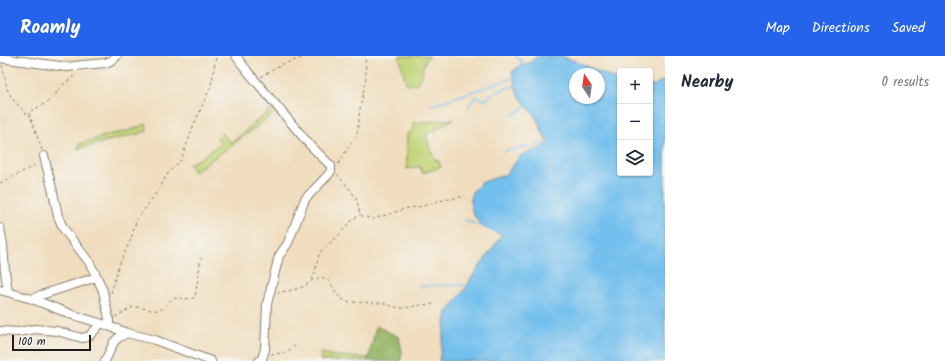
<!DOCTYPE html>
<meta charset="utf-8">
<style>
:root{--surface:#fff;--page:#f2f2f3;--text:#1f2937;--muted:#747a83;--line:#e0e1e3;--accent:#2563eb}
body{margin:0;font-family:Kalam,sans-serif;background:var(--page);color:var(--text)}
.controls{position:absolute;right:12px;top:12px;display:grid;overflow:hidden;border-radius:4px;box-shadow:0 1px 3px #0004}
.controls button{width:36px;height:36px;display:grid;place-items:center;padding:0;border:0;border-bottom:1px solid var(--line);background:var(--surface);color:var(--text);font:20px sans-serif}
.compass{position:absolute;left:569px;top:12px;width:36px;height:36px;border-radius:50%;background:var(--surface);box-shadow:0 1px 3px #0004;rotate:347deg}
.scale{position:absolute;left:12px;bottom:10px;width:79px;box-sizing:border-box;padding-left:4px;border:2px solid #1c1c1c;border-top:0;font-size:11px;line-height:14px;white-space:nowrap;color:#1c1c1c;-webkit-text-stroke:3px #f6f6f2;paint-order:stroke}
.list{margin:0;padding:0;list-style:none}
h2{display:flex;justify-content:space-between;align-items:center;height:52px;margin:0;padding:0 16px;font-size:17px}
h2 small{font-size:13px;font-weight:400;color:var(--muted)}
.icon{flex:none;width:22px;height:22px;fill:none;stroke:currentColor;stroke-width:2;stroke-linecap:round;stroke-linejoin:round}
.map{position:relative;flex:none;width:665px;height:305px;overflow:hidden}
header{display:flex;align-items:center;gap:24px;box-sizing:border-box;height:56px;padding:0 20px;background:var(--accent);color:#fff}
header strong{font-size:19px}
nav{display:flex;gap:22px;margin-inline-start:auto;font-size:14px}
main{display:flex}
aside{flex:1;background:var(--surface)}
.map>svg:first-child{display:block}
.green{fill:#c1d477;stroke:#6e784a}
.forest{fill:#98b668;stroke:#5a6942}
.water{fill:#73bfed;stroke:#486e84;fill-rule:evenodd}
.lines{fill:none;stroke-linecap:round;stroke-linejoin:round}
.stream{stroke:#73bfed;stroke-width:1.5}
.minor-casing{stroke:#867c6c;stroke-width:10}
.path{stroke:#867c6c;stroke-width:1;stroke-dasharray:3 3;stroke-linecap:butt}
.minor{stroke:#fff;stroke-width:8}
</style>
<header>
<strong>Roamly</strong>
<nav><a>Map</a><a>Directions</a><a>Saved</a></nav>
</header>
<main>
<div class="map">
<svg width="665" height="305" viewBox="0 0 665 305">
<rect width="100%" height="100%" fill="#f6f6f2"/>
<filter id="ink" filterUnits="userSpaceOnUse"><feTurbulence type="fractalNoise" baseFrequency=".025" numOctaves="2"/><feDisplacementMap in="SourceGraphic" scale="8" xChannelSelector="R" yChannelSelector="G"/><feConvolveMatrix kernelMatrix="1 2 1 2 8 2 1 2 1" color-interpolation-filters="sRGB"/></filter>
<filter id="wash" filterUnits="userSpaceOnUse"><feTurbulence type="fractalNoise" baseFrequency=".012" numOctaves="4" result="noise"/><feDisplacementMap in="SourceGraphic" scale="16" xChannelSelector="R" yChannelSelector="G"/><feGaussianBlur stdDeviation="0.9" result="paint"/><feColorMatrix in="noise" values="0 0 0 0 0 0 0 0 0 0 0 0 0 0 0 0 0 1.4 0 .05"/><feComposite in="paint" operator="in"/></filter>
<g filter="url(#wash)">
<rect width="100%" height="100%" fill="#f0ddbd"/>
<path class="green" d="M399,0h31c-2,2 -5,5 -6,8 -3,7 0,16 -9,20 -4,1 -6,1 -9,-1z
M269,42l9,12 -46,35 -38,27 -5,-8 13,-7 19,-14 -4,-5 5,-5 8,9 8,-4 11,-11 23,-18 -6,-8z
M454,63l-19,11 -9,4 3,12 6,14 4,1 2,6 -19,6 -2,-7 -13,3v-35l6,-3v-8z
M146,68l1,7 -9,3 -27,6 -33,9 1,-5 33,-10 17,-3z
M320,297l15,3 33,2v3h-47z"/>
<path class="forest" d="M376,270l23,11 3,15 -1,9h-33z"/>
<path class="water" d="M540,0h22l25,10 33,15v92h30v-88l3,1 12,-7v282h-226l8,-48 21,-28 2,-5 32,-45 -20,-9 -9,-12 -3,-13 2,-9 9,-9 25,-9 15,-19 27,-10 -11,-26 -19,-24 -6,-23 4,-4 15,-6 5,-5zM575,18h24v24h-24z"/>
<g class="lines">
<path class="stream" d="M516,0l10,10
M432,49l78,-26 4,-3
M468,51l7,-10 12,3 3,-5 27,-11
M513,59l14,-9
M505,95l36,-7h7
M465,164l30,12
M419,230l40,-1 10,1"/>
</g>
</g>
<g filter="url(#ink)">
<g class="lines">
<defs>
<path id="minor" d="M236,0l12,16 61,72 22,22v5l-2,3 -24,25 -17,44 -9,13 -12,48 -2,45 -3,10 -3,2
M0,2l67,9 16,-2 23,-2 6,-3 5,-4
M44,100l9,36 5,24 5,12 26,34 8,15 6,14 6,28v7
M0,172l3,17 2,26 3,21
M0,234l32,9 41,16 33,10 21,8 28,7 56,21
M32,243l9,-4 56,-18
M0,275l18,1 17,-3 22,2 25,7 5,-1 3,-2 6,-6 4,-6
M105,305l9,-19 4,-4 9,-5"/>
</defs>
<use href="#minor" class="minor-casing"/>
<path class="path" d="M2,9c3,9 3,20 7,28 5,9 13,17 21,24
M261,21l22,-13 16,-5 6,-3
M42,94l-13,-37 2,-2 15,-8 7,-4 7,-12 12,-9 4,-5
M338,108l1,-1 10,-17 8,-11 3,-26 6,-32 -1,-21
M337,118l12,14 7,10 4,16 2,2 12,3 30,-10 19,-3 11,-4 31,-6
M0,127l28,-14 10,-6
M311,224l4,-7 1,-6 3,-12 3,-5 17,-15 11,-13 10,-8
M111,237l7,-26 13,-28 5,-18 23,-32 9,-16 13,-13 14,-38 15,-34 3,-12 3,-20
M277,237c7,-2 15,-2 22,-5 11,-3 21,-19 32,-4 5,7 7,15 17,18l34,1 17,5h5l17,-3 12,-1
M115,261l18,-10c9,-1 22,7 30,1 3,-2 6,-6 9,-9l2,-1 18,1 3,-2 6,-39
M271,298l13,-1 11,-7"/>
<use href="#minor" class="minor"/>
</g>
</g>
</svg>
<div class="controls">
<button>+</button>
<button>−</button>
<button><svg class="icon" aria-label="layers" viewBox="0 0 24 24"><path d="M12 4l9 5-9 5-9-5zM3 14l9 5 9-5"/></svg></button>
</div>
<svg class="compass" viewBox="-18 -18 36 36"><path d="M0-13l5 13h-10z" fill="#e53935"/><path d="M0 13l5-13h-10z" fill="#747a83"/></svg>
<div class="scale">100 m</div>
</div>
<aside>
<h2>Nearby<small>0 results</small></h2>
<ul class="list">
</ul>
</aside>
</main>
